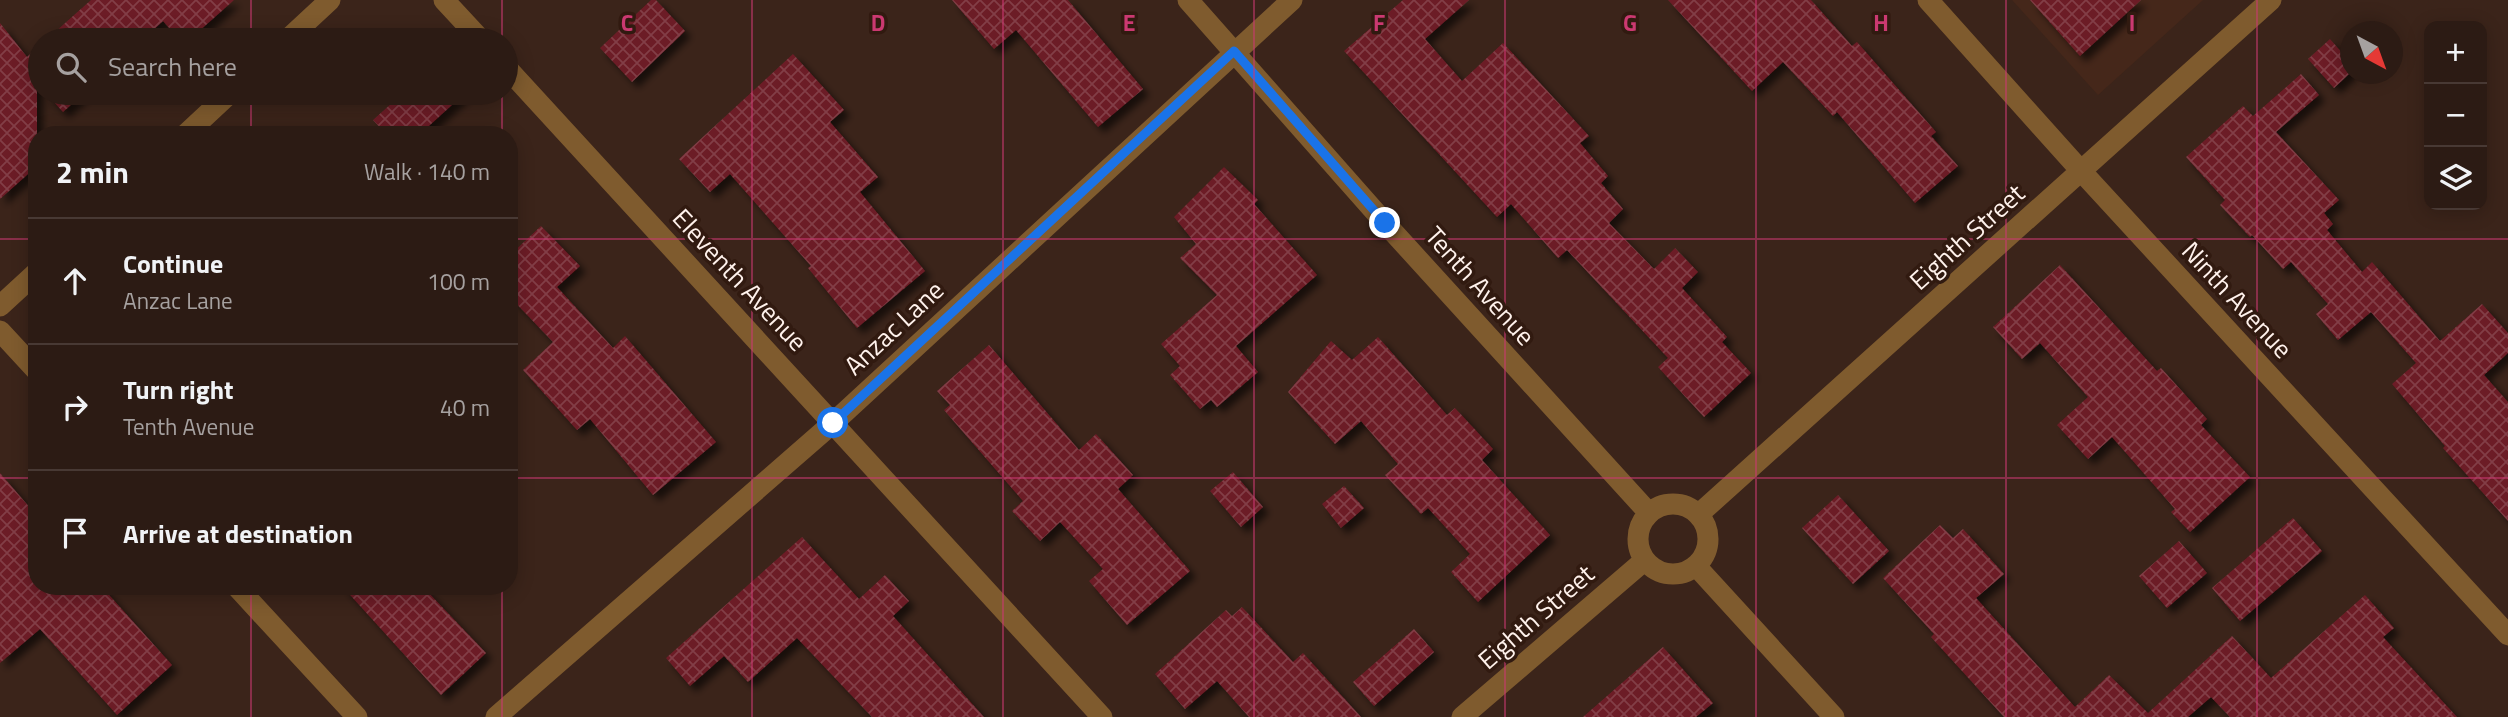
<!DOCTYPE html>
<meta charset="utf-8">
<style>
:root{--surface:#2c1b14;--page:#382822;--text:#f1f3f6;--muted:#a6a1a0;--line:#483934}
body{margin:0;font-family:"Titillium Web",sans-serif;background:var(--page);color:var(--text)}
.controls{position:absolute;right:21px;top:21px;display:grid;overflow:hidden;border-radius:14px;box-shadow:0 4px 18px #0003}
.controls button{width:63px;height:63px;display:grid;place-items:center;padding:0;border:0;border-bottom:2px solid var(--line);background:var(--surface);color:var(--text);font:35px sans-serif}
.compass{position:absolute;left:2340px;top:21px;width:63px;height:63px;border-radius:50%;background:var(--surface);box-shadow:0 4px 18px #0003;rotate:139deg}
.stop{position:absolute;width:21px;height:21px;margin:-16px;border:5px solid #1a73e8;border-radius:50%;background:#fff}
.stop.end{background:#1a73e8;border-color:#fff;box-shadow:0 2px 7px #0008}
.list{margin:0;padding:0;list-style:none}
h2{display:flex;justify-content:space-between;align-items:center;height:91px;margin:0;padding:0 28px;font-size:30px}
h2 small{font-size:23px;font-weight:400;color:var(--muted)}
.list li{display:grid;grid-template-columns:46px 1fr auto;gap:21px;align-items:center;box-sizing:border-box;height:126px;padding:0 28px;border-top:2px solid var(--line)}
.list b{display:block;font-size:26px;white-space:nowrap}
.list p{margin:0;font-size:23px;white-space:nowrap;color:var(--muted)}
.list em{font-size:23px;font-style:normal;color:var(--muted)}
.icon{flex:none;width:38px;height:38px;fill:none;stroke:currentColor;stroke-width:2;stroke-linecap:round;stroke-linejoin:round}
.map{position:relative;flex:none;width:2508px;height:717px;overflow:hidden}
.search{position:absolute;background:var(--surface);box-shadow:0 4px 18px #0003;left:28px;top:28px;width:490px;height:77px;display:flex;align-items:center;gap:18px;box-sizing:border-box;padding:0 24px;border-radius:38px;color:var(--muted);font-size:26px}
.panel{position:absolute;background:var(--surface);box-shadow:0 4px 18px #0003;left:28px;top:126px;width:490px;height:469px;border-radius:28px}
.map>svg:first-child{display:block}
.built{fill:#45271a}
.building{fill:url(#building-cross-hatch);filter:url(#shadow)}
.lines{fill:none;stroke-linecap:round;stroke-linejoin:round}
.street{stroke:#7f5b2e;stroke-width:21}
.route{stroke:#1a73e8;stroke-width:9}
.grid{fill:none;stroke:#cb3971;stroke-width:2;stroke-opacity:0.55}
.labels{text-anchor:middle;stroke-width:7;stroke-linejoin:round;paint-order:stroke}
.street-label{font-size:26px;fill:#fff2ec;stroke:#311a10}
.grid-label{font-size:23px;text-anchor:middle;font-weight:bold;fill:#cb3971;stroke:#311a10;stroke-width:7;stroke-linejoin:round;paint-order:stroke}
</style>
<div class="map">
<svg width="2508" height="717" viewBox="0 0 2508 717">
<defs>
<pattern id="building-cross-hatch" width="8" height="8" patternUnits="userSpaceOnUse" patternTransform="scale(1.75)"><rect width="8" height="8" fill="#6c1c26"/><path d="M0 0l8 8M0 8l8-8" fill="none" stroke="#823d46"/></pattern>
<filter id="shadow"><feDropShadow dx="6" dy="6" stdDeviation="3.5" flood-color="#0009"/></filter>
</defs>
<rect width="100%" height="100%" fill="#3b241a"/>
<path class="built" d="M2012,0h191l-105,95z"/>
<path class="building" d="M91,0h143l-45,40h-9l-17,-19 -21,19h-96z
M651,0h5l29,31 -53,51 -32,-34z
M952,0h116l75,89 -45,38 -82,-97 -22,19z
M1403,0h66l-44,39 37,42 41,-38 86,93 -9,7 28,33 -7,7 22,26 -14,14 45,46 21,-21 23,24 -16,16 45,49 -5,5 29,31 -47,44 -46,-50 10,-9 -101,-108 -9,8 -47,-54 -14,13 -153,-166z
M1668,0h143l41,46 5,-4 79,90 -5,4 27,30 -43,37 -78,-91 -4,4 -50,-54 -31,29z
M2030,0h111l-61,56z
M0,23l27,34 13,-12v41l-3,-4v84l-37,33z
M2330,39l20,23v11l-16,15 -26,-29z
M793,54l51,56 -14,12 48,55 -18,15 65,79 -68,57 -49,-60 3,-2 -81,-92 -20,18 -31,-33z
M2301,74l18,21 -43,37 63,68 -15,13 9,11 -6,6 35,42 10,-10 68,79 42,-37 26,29v20l-24,22 24,27v119l-65,-73 2,-2 -53,-62 24,-21 -45,-51 -33,28 -22,-26 12,-10 -37,-42 -8,7 -31,-34 -2,2 -30,-32 5,-5 -39,-43 57,-51 10,10z
M46,93h38l-21,19z
M403,93h62l-46,42h-32l-14,-15z
M1224,167l34,33 -4,4 63,71 -81,71 22,26 -41,35 -6,-7 -11,9 -30,-34 10,-9 -19,-22 56,-49 -37,-37 16,-14 -22,-27z
M541,226l39,40 -23,21 56,61 12,-12 91,106 -63,53 -63,-76 -13,11 -54,-60 30,-28 -44,-46v-40z
M2060,265l97,106 4,-3 46,51 -6,6 49,52 -60,55 -19,-20 4,-3 -63,-72 -24,22 -31,-34 31,-28 -48,-54 -18,16 -29,-32z
M1378,337l69,78 8,-7 38,41 -11,11 68,75 -72,67 -27,-30 19,-18 -42,-46 -7,6 -36,-39 13,-11 -37,-43 -26,23 -47,-52 43,-51 21,19z
M989,345l90,105 17,-16 37,41 -15,14 72,82 -63,54 -38,-44 14,-12 -43,-47 -20,19 -28,-30 11,-10 -79,-91 6,-5 -13,-14z
M1233,472l30,35 -22,20 -31,-36z
M0,473l37,43v70h64l71,79 -55,50 -77,-86 -40,34z
M1344,486l20,22 -23,20 -19,-24z
M1838,495l51,56 -36,33 -51,-56z
M2293,518l29,33 -82,70 -28,-33z
M1940,525l13,13 10,-9 41,45 -28,24 99,109 34,-32 39,38 84,-77 39,42 94,-83 29,33 -11,9 74,80h-227l-19,-20 -23,20h-184l-73,-80 3,-3 -51,-56z
M802,537l57,62 26,-24 24,26 -16,15 91,101h-112l-75,-79 -49,44 -24,-26 -34,30 -24,-28z
M2179,541l28,32 -40,35 -28,-32z
M342,586h80l64,67 -45,42z
M1242,607l51,55 10,-9 58,64h-112l-32,-36 -32,28 -30,-35 71,-64 6,6z
M1414,629l20,23 -60,54 -21,-24z
M1663,647l50,56 -17,14h-113z"/>
<g class="lines">
<path class="street" d="M444,0l37,40
M1188,0l197,223 264,290
M1928,0l154,172 426,463
M287,40l43,-40
M506,67l596,650
M185,135l45,-42
M0,306l37,-34
M0,331l37,40
M1638 539a35 35 0 1 1 70 0a35 35 0 1 1-70 0Z
M1699,514l572,-514
M1696,566l138,151
M236,586l121,131
M496,717l337,-294 459,-423
M1462,717l183,-157"/>
</g>
<g class="lines">
<path class="route" d="M833,423l401,-372 151,172"/>
</g>
<path class="grid" d="M251,0v40M502,0v40M752,0v717M1003,0v717M1254,0v717M1505,0v717M1756,0v717M2006,0v717M2257,0v717M251,93v42M502,93v42M0,239h37M509,239h1999M0,478h37M509,478h1999M251,586v131M502,586v131"/>
<g class="labels">
<g class="street-label">
<text transform="translate(1967 237) rotate(-42)" y="9">Eighth Street</text>
<text transform="translate(740 280) rotate(47)" y="9">Eleventh Avenue</text>
<text transform="translate(1480 286) rotate(48)" y="9">Tenth Avenue</text>
<text transform="translate(2237 300) rotate(47)" y="9">Ninth Avenue</text>
<text transform="translate(894 328) rotate(-43)" y="9">Anzac Lane</text>
<text transform="translate(1536 617) rotate(-41)" y="9">Eighth Street</text>
</g>
</g>
<g class="grid-label">
<text x="627" y="31">C</text>
<text x="878" y="31">D</text>
<text x="1129" y="31">E</text>
<text x="1379" y="31">F</text>
<text x="1630" y="31">G</text>
<text x="1881" y="31">H</text>
<text x="2132" y="31">I</text>
</g>
</svg>
<div class="controls">
<button>+</button>
<button>−</button>
<button><svg class="icon" aria-label="layers" viewBox="0 0 24 24"><path d="M12 4l9 5-9 5-9-5zM3 14l9 5 9-5"/></svg></button>
</div>
<svg class="compass" viewBox="-18 -18 36 36"><path d="M0-13l5 13h-10z" fill="#e53935"/><path d="M0 13l5-13h-10z" fill="#a6a1a0"/></svg>
<div class="stop" style="left:833px;top:423px"></div>
<div class="stop end" style="left:1385px;top:223px"></div>
<div class="search"><svg class="icon" aria-label="search" viewBox="0 0 24 24"><circle cx="10" cy="10" r="6"/><path d="M15 15l6 6"/></svg>Search here</div>
<section class="panel">
<h2>2 min<small>Walk · 140 m</small></h2>
<ul class="list">
<li><svg class="icon" aria-label="ahead" viewBox="0 0 24 24"><path d="M12 20V5M6 11l6-6 6 6"/></svg><div><b>Continue</b><p>Anzac Lane</p></div><em>100 m</em></li>
<li><svg class="icon" aria-label="right" viewBox="0 0 24 24"><path d="M7 20v-9h11M14 6l5 5-5 5"/></svg><div><b>Turn right</b><p>Tenth Avenue</p></div><em>40 m</em></li>
<li><svg class="icon" aria-label="arrive" viewBox="0 0 24 24"><path d="M6 21V4h12l-3 4 3 4H6"/></svg><div><b>Arrive at destination</b></div></li>
</ul>
</section>
</div>
